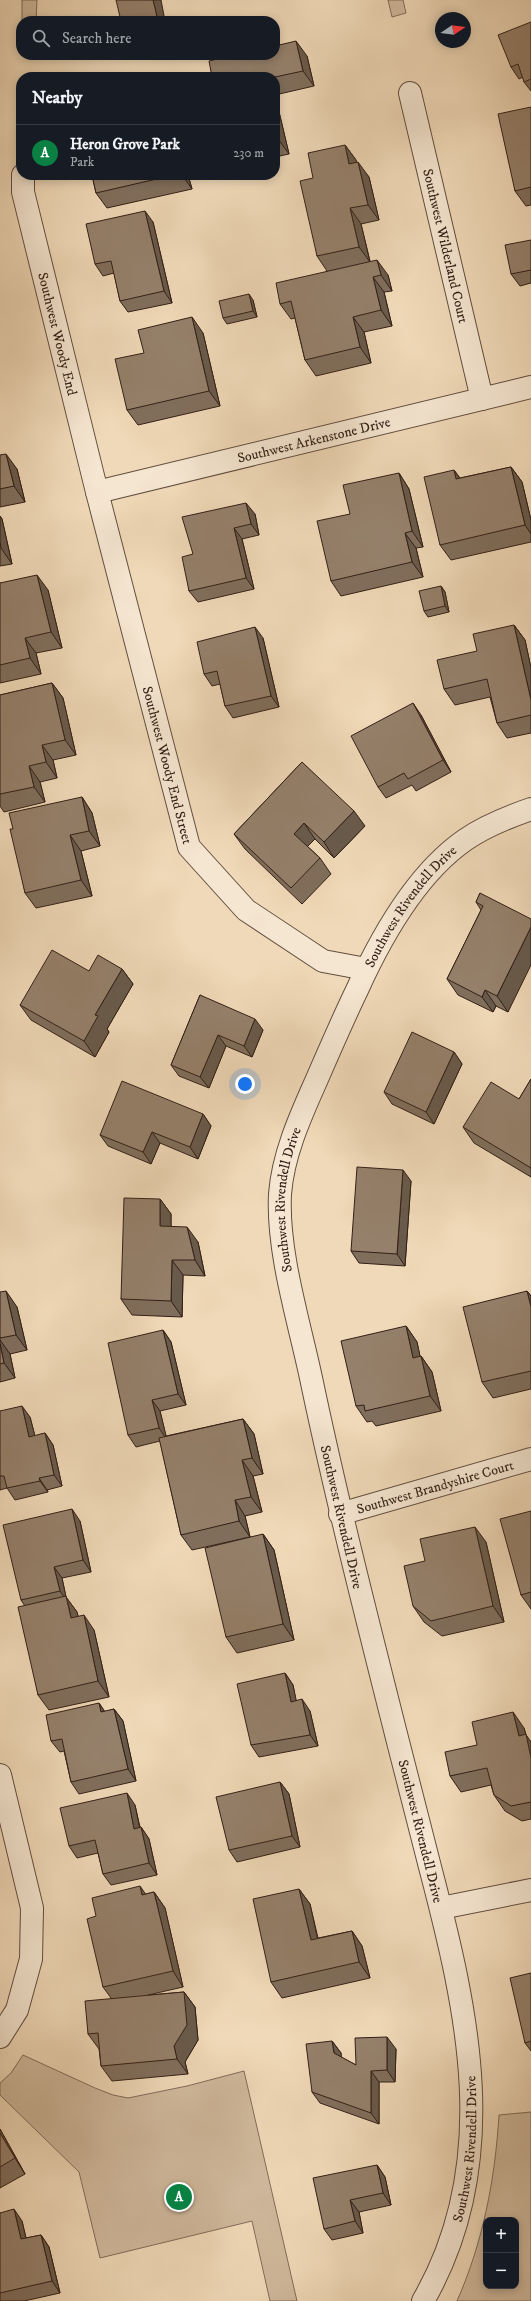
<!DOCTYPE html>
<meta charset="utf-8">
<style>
:root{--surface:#171b24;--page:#242831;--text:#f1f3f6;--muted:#9ea1a6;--line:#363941;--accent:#0b8043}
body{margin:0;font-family:"IM FELL DW Pica",serif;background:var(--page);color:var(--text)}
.controls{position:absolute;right:12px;bottom:12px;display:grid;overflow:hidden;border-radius:8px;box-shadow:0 2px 10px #0003}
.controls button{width:36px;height:36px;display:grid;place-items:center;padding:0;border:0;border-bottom:1px solid var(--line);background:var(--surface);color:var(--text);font:20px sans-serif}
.compass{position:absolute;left:435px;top:12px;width:36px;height:36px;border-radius:50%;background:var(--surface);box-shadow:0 2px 10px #0003;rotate:77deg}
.you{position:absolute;left:245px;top:1084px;width:14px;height:14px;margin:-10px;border:3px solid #fff;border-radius:50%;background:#1a73e8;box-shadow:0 0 0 6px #1a73e833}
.badge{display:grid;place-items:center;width:26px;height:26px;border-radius:50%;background:var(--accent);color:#fff;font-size:13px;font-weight:700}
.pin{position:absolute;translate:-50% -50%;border:2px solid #fff;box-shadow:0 1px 4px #0006}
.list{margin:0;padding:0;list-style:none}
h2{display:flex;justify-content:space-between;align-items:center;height:52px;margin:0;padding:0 16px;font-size:17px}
h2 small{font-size:13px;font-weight:400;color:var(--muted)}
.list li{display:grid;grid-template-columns:26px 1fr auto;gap:12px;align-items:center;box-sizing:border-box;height:56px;padding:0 16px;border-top:1px solid var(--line)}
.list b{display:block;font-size:15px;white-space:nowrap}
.list p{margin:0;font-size:13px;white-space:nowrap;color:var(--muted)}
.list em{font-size:13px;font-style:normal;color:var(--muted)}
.icon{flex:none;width:22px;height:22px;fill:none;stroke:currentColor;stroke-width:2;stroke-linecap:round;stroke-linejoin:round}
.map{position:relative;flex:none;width:531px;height:2301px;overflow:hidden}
.search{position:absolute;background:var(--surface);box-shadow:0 2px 10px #0003;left:16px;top:16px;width:264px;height:44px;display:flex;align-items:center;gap:10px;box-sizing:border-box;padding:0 14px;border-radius:16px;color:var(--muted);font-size:15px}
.panel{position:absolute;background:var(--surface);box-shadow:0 2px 10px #0003;left:16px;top:72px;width:264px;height:108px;border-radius:16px}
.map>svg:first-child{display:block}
.green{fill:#d0b99d;stroke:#826c5a;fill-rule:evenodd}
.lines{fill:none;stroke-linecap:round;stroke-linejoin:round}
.minor-casing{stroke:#624e3f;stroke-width:24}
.minor{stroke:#f5e6d1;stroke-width:22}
.wall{fill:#806e5c;stroke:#331f17}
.shaded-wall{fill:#685a4b;stroke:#331f17}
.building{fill:#95806b;stroke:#331f17}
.labels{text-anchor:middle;stroke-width:3;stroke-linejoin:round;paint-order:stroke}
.street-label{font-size:14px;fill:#331f17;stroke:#f5e6d1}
</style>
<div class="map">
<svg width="531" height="2301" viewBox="0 0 531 2301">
<rect width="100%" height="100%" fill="#f0d9b8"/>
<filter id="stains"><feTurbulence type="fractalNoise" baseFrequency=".005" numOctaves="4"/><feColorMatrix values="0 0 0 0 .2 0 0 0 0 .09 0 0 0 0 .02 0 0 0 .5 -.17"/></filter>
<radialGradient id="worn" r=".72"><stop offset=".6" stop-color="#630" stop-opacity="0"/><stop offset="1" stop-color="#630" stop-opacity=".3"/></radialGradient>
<path class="green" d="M22,0h15l-1,21h-14z
M388,0h15l3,13 -14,4z
M23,2055l72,33 18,7 15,3 59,-12 57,-15 53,230h-27l-18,-80 -152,37 -21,-86 -79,-77v-12l11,-10z
M531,2112v189h-74c26,-59 38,-121 42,-186zM486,2220h30v66h-30z"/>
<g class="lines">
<defs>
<g id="minor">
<path id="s1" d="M410,93l72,306"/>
<path id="s2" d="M23,175v17l74,300 92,355 57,63 77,51 43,8"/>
<path id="s3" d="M97,492l434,-105"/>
<path id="s4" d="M340,1514l191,-55"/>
<path d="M0,1775l32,133 -1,51 -14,51 -17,27"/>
<path d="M441,1908l90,-18"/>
<path id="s5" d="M423,2301c80,-138 45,-289 7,-434 -11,-44 -23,-89 -34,-133 -30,-119 -60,-237 -85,-356 -12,-57 -34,-126 -31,-184 3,-40 21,-79 37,-115 13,-30 26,-60 40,-89 24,-53 59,-116 108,-150 20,-14 43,-23 66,-31"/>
</g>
</defs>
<use href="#minor" class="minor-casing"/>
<use href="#minor" class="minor"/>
</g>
<path class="wall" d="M531,22v69l-7,-9 -1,-5 -4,2 -8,-12z
M307,56l7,30 -39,9v-18z
M275,95l14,59 -14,3z
M531,107v98l-5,1 -11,-15z
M345,145l11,15v2l13,15 10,43 -18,4 9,37 18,14 4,16 -8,1 8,34 -28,6 7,31 -55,13 -11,-16 -10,-42 -4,1 -11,-15 47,-33 -10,-15 -4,-78z
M92,175h96l4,14 -85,19 -11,-15z
M153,222l19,81 -44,9 -8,-11 -6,-28 -11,3 -8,-12z
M531,240v43l-11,3 -9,-12z
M253,300l4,17 -30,7 -4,-6z
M203,333l17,73 -82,19 -11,-15 17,-57z
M0,455l17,14 8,33 -25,5z
M511,467l11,15 9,38v22l-80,18 -11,-15 14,-75 6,8z
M399,473l10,16 14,58 -7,1 7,29 -82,19 -10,-15 19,-67z
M255,514l4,21 -17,4 12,50 -56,13 -9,-11 4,-37z
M0,516l2,3 10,45 -12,2z
M0,583l48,7 14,58 -26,5 5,21 -41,9z
M441,586l4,6 4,20 -21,5 -4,-6z
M514,625l11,15 6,28v65l-24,5 -10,-15 -7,-26 -35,8 -11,-16z
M263,638l16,69 -46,11 -8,-12 -5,-22 -8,2 -8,-12z
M52,683l11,15 13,57 -23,5 4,18 -17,4 5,20 -41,10 -4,-6v-111z
M421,715l30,57 -35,19 -4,-6 -26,13 -8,-11z
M302,762l63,64 -31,32 -19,-19 -8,7 13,12 11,16 -29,30 -57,-55 -11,-15z
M82,797l10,16 8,33 -19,5 11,45 -56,12 -11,-15 -12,-64z
M480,893l28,119 -12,-6 -3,6 -35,-17 -11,-16 34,-69 -5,-8z
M122,969l11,15 -26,45 2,3 -14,25 -64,-37 -11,-15 69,-34z
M200,995l63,35 -11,27 -26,-11 -17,42 -30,-12 -8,-11z
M454,1052l8,12 -28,60 -42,-20 -8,-12z
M531,1079v98l-57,-34 -11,-16 56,-28z
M203,1114l8,12 -13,33 -38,-16 -9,21 -43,-18 -8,-11z
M411,1181l-6,85 -46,-3 -8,-12z
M160,1199l11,15v12l27,16 7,34 -22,-1 -1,42 -50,-2 -11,-16z
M527,1291l4,5v93l-38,9 -11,-16z
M0,1292l17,15 10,43 -17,4 5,24 -15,4z
M406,1326l11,16 3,15 1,-1 11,16 9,39 -65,15 -4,-5 -5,1 -11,-16z
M163,1330l8,12 15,63 -26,6 6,25 77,-17 11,15 9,40 -10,2 9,36 -17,4 5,21 -58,13 -11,-15 -21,-94 -24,6 -8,-12z
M0,1411l30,6 5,19 10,-3 8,12 9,41 -15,4 1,2 -33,8 -8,-12 -7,2z
M531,1511v98l-10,-14z
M80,1521l11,51 -29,6 4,19 11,15 1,4 16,14 15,67 -60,13 -11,-15 -13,-89 -4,-6z
M263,1534l11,16 20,90 -57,13 -11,-16z
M486,1542l18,80 -62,14 -18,-14 -11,-16 12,-45z
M285,1673l8,12 3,16 14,10 8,35 -59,11 -8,-12z
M99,1703l6,9 9,-3 9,12 13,60 -57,13 -8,-12 -7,-31 -4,1 -9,-11z
M524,1728l2,7 5,7v77l-9,2 -17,-10 -11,-16 -3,-10 -30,7 -11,-16 27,-31z
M280,1782l9,12 11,53 -63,15 -8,-12z
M135,1805l5,22h1l8,12 8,36 -46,10 -8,-11 -5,-21 -21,5 -8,-12z
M299,1889l11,15 8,34 34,-7 10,15 8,32 -88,20 -11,-16z
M154,1892l11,16 18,79 -35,8 36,-3 11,15 3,33 -13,22 3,12 -76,7 -11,-15 -2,-17 -11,-15 23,-36 -8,-11 -7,-71 50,-22z
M531,1973v78l-6,-8z
M332,2041l9,12v4l15,8 40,-16 -1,33h-16v42l-59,-21 -8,-11z
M0,2129l25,45 -25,14z
M377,2165l8,12 6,28 -32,7 4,21 -31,7 -8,-11z
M0,2213l22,8 4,17 15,-3 8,12 11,46 -36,8h-24z"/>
<path class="shaded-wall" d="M153,0h8l4,21h-7z
M296,41l11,15 7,30 -11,-15z
M275,95l14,59 -11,-15 -3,-12z
M345,145l11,15 4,19 -11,-15z
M358,162l11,15 10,43 -11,-15z
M182,175h6l4,14z
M350,208l11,16 9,38 -11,-15z
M145,211l8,11 19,81 -8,-12z
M377,260l11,15 4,16 -11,-16z
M373,277l11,15 8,34 -11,-16z
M249,294l4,6 4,17 -4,-6z
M192,317l11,16 17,73 -11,-15z
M353,317l11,15 7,31 -11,-16z
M6,454l11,15 8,33 -11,-16z
M511,467l11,15 9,38v14l-6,-9z
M454,470l11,16 -9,-7z
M399,473l10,16 14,58 -11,-16z
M246,503l9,11 4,21 -8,-11z
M0,516l2,3 10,45 -11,-16 -1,-6z
M234,528l8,11 12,50 -8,-11z
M405,533l11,15 7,29 -11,-15z
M37,575l11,15 14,58 -11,-16z
M441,586l4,6 4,20 -4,-6z
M514,625l11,15 6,28v32z
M255,627l8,11 16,69 -8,-11z
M25,638l11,15 5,21 -11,-16z
M52,683l11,15 13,57 -11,-15z
M413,703l8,12 30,57 -8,-12z
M42,745l11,15 4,18 -11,-16z
M29,766l11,16 5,20 -11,-15z
M82,797l10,16 8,33 -11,-15z
M354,811l11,15 -31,32 -10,-16z
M304,823l11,16 -10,10 -11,-15z
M70,835l11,16 11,45 -11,-16z
M531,927v38l-23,47 -11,-16z
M122,969l11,15 -26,45 2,3 -14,25 -11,-16 11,-26z
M485,990l11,16 -3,6 -11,-15z
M255,1019l8,11 -11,27 -8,-11z
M218,1035l8,11 -17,42 -9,-11z
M454,1052l8,12 -28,60 -8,-12z
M203,1114l8,12 -13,33 -8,-12z
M152,1132l8,11 -9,21 -8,-12z
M403,1170l8,11 -6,85 -8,-12z
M160,1199l11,15v28l-11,-16z
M187,1227l11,15 7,34 -10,-16z
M172,1260l11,15 -1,42 -11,-16z
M6,1291l11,16 10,43 -11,-15z
M527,1291l4,5v11z
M406,1326l11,16 7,32 -11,-16z
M163,1330l8,12 15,63 -8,-11z
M0,1340l10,14 5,24 -11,-15 -4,-19z
M421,1356l11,16 9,39 -11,-15z
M152,1400l8,11 7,29 -8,-12z
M22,1406l8,11 8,31 -9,-11z
M243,1419l11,15 9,40 -11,-16z
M45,1433l8,12 9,41 -8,-11z
M242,1460l11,16 9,36 -11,-15z
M39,1478l8,12 1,2 -8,-11z
M235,1500l10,16 5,21 -11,-16z
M72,1509l8,12 11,51 -8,-12z
M475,1527l11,15 18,80 -11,-16z
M263,1534l11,16 20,90 -11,-16z
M54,1567l8,11 4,19 11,15 5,21 -11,-15 -3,-15 -8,-12z
M84,1615l10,15 15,67 -11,-16z
M285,1673l8,12 6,29 -8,-12z
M302,1699l8,12 8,35 -8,-11z
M99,1703l8,12 -6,-3z
M114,1709l9,12 13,60 -8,-12z
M513,1712l11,16 2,7 5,7v16l-12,-22z
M280,1782l9,12 11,53 -8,-11z
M127,1793l8,12 7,35 -8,-11z
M141,1827l8,12 8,36 -8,-12z
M140,1886l11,16 -9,-7z
M299,1889l11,15 11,51 -10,-15z
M154,1892l11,16 18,79 -10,-16z
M352,1931l10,15 8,32 -11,-16z
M184,1992l11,15 3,33 -13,22 3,12 -11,-15 -3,-13z
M387,2037l9,12 -1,33 -8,-12z
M332,2041l9,12 1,11 -8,-11z
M371,2071l8,11v42l-8,-11z
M0,2129l25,45 -10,-16 -15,-25z
M377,2165l8,12 6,28 -8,-12z
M350,2200l9,12 4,21 -8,-12z
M14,2209l8,12 7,30 -8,-12z
M41,2235l8,12 11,46 -8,-12z"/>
<path class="building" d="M116,0h37l5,21h-37z
M531,22v57l-7,3 -6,-18 -7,3 -13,-32z
M296,41l7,30 -28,6h-63l-3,-16 25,-6h41v-9z
M531,107v80l-16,4 -17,-77z
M275,127l3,12h-3z
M345,145l4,19 9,-2 10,43 -18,3 9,39 -42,9 -17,-75 13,-3 -5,-25z
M92,175h82l-78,18z
M145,211l19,80 -44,10 -9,-40 -16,3 -9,-40z
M531,240v30l-20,4 -6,-29z
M377,260l4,15 -8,2 8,33 -28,7 7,30 -55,13 -14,-59 -11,3 -4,-21z
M249,294l4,17 -30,7 -4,-17z
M192,317l17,74 -82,19 -12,-51 29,-6 -6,-23z
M6,454l8,32 -14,3v-34z
M511,467l14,58 -85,20 -16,-68 30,-7 2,9z
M399,473l13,58 -7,2 7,29 -81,19 -14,-60 33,-7 -7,-29z
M246,503l5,21 -17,4 12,50 -57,13 -7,-34 11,-3 -11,-37z
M37,575l14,57 -26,6 5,20 -30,7v-82z
M441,586l4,20 -21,5 -5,-20z
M514,625l17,75v15l-34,8 -10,-44 -43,10 -7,-29 40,-9 -4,-17z
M255,627l16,69 -46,10 -8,-35 -13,3 -7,-32z
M52,683l13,57 -23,5 4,17 -17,4 5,21 -34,7v-99z
M413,703l30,57 -35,19 -4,-6 -26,14 -27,-51z
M302,762l52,49 -30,31 -20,-19 -10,11 26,24 -29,30 -57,-54z
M82,797l7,34 -19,4 11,45 -56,13 -15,-64h3l-4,-16z
M480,893l51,26v8l-34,69 -12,-6 -3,7 -35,-18 36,-73 -7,-4z
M52,950l37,21 9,-16 24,14 -27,46 3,1 -14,25 -64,-36z
M200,995l55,24 -11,27 -26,-11 -18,42 -29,-12z
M412,1032l42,20 -28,60 -42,-20z
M531,1079v89l-68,-41 28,-45 28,17z
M122,1081l81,33 -13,33 -38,-15 -9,20 -43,-17z
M357,1167l46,3 -6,84 -46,-3z
M124,1198l36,1v27l27,1 8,33h-23l-1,41 -50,-2z
M6,1291l10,44 -16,3v-46z
M527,1291l4,16v64l-49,11 -19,-75z
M406,1326l7,32 8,-2 9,40 -65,15 -1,-6 -8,1 -15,-65z
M163,1330l15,64 -26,6 7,28 -31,7 -20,-92z
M0,1344l4,19 -4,1z
M22,1406l7,31 16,-4 9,42 -15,3 1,3 -33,7 -3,-12h-4v-65z
M243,1419l9,39 -10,2 9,37 -16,3 4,21 -58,14 -22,-97z
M72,1509l11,51 -29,7 6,24 -39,9 -18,-75z
M531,1511v81l-10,3 -21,-76z
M475,1527l18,79 -62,15 -18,-15 -9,-40 21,-5 -5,-22z
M263,1534l20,90 -57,13 -21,-89z
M66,1596l5,22 13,-3 14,66 -60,14 -20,-88z
M285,1673l6,29 11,-3 8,36 -59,10 -14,-61z
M99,1703l2,9 13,-3 14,60 -57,13 -9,-43 -11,2 -5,-26z
M513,1712l6,24 7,-2 5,24v44l-20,4 -17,-11 -7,-27 -37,8 -5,-24 32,-7 -5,-23z
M280,1782l12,54 -63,14 -13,-53z
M127,1793l7,36 7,-2 8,36 -46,11 -8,-34 -26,6 -9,-38z
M140,1886l2,9 12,-3 19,79 -70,16 -16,-68 9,-3 -4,-18z
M299,1889l12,51 41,-9 7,31 -88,20 -18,-83z
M531,1973v68l-6,2 -15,-65z
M184,1992l3,33 -13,21 3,13 -76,7 -3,-33 -10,1 -3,-33z
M387,2037v33l-16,1v42l-59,-21 -6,-48 26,-3 2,12 22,12 -1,-27z
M0,2133l15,25 -15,9z
M377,2165l6,28 -33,7 5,21 -31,8 -11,-51z
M14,2209l7,30 20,-4 11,46 -52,12v-80z"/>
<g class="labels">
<g class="street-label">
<text dy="5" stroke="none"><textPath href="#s1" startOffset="157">Southwest Wilderland Court</textPath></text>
<text dy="5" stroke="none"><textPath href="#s2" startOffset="163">Southwest Woody End</textPath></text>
<text dy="5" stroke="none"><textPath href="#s3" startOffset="223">Southwest Arkenstone Drive</textPath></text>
<text dy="5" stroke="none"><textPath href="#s2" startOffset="608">Southwest Woody End Street</textPath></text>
<text dy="5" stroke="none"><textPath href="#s5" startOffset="1456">Southwest Rivendell Drive</textPath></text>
<text dy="5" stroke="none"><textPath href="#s5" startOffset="1132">Southwest Rivendell Drive</textPath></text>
<text dy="5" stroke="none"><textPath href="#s4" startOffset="99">Southwest Brandyshire Court</textPath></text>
<text transform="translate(342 1517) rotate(77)" y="5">Southwest Rivendell Drive</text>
<text transform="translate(421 1831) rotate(76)" y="5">Southwest Rivendell Drive</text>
<text dy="5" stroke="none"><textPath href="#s5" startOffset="160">Southwest Rivendell Drive</textPath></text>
</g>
</g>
<rect width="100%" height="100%" filter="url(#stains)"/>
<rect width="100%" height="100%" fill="url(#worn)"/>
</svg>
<div class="controls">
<button>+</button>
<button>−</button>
</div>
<svg class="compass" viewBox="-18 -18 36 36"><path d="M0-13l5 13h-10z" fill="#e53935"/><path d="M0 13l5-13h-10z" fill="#9ea1a6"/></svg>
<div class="you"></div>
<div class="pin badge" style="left:179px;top:2197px">A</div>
<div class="search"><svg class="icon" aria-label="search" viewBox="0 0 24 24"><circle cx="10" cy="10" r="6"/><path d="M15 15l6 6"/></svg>Search here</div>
<section class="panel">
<h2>Nearby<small></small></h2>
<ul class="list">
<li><span class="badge">A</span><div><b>Heron Grove Park</b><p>Park</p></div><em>230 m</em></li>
</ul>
</section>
</div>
